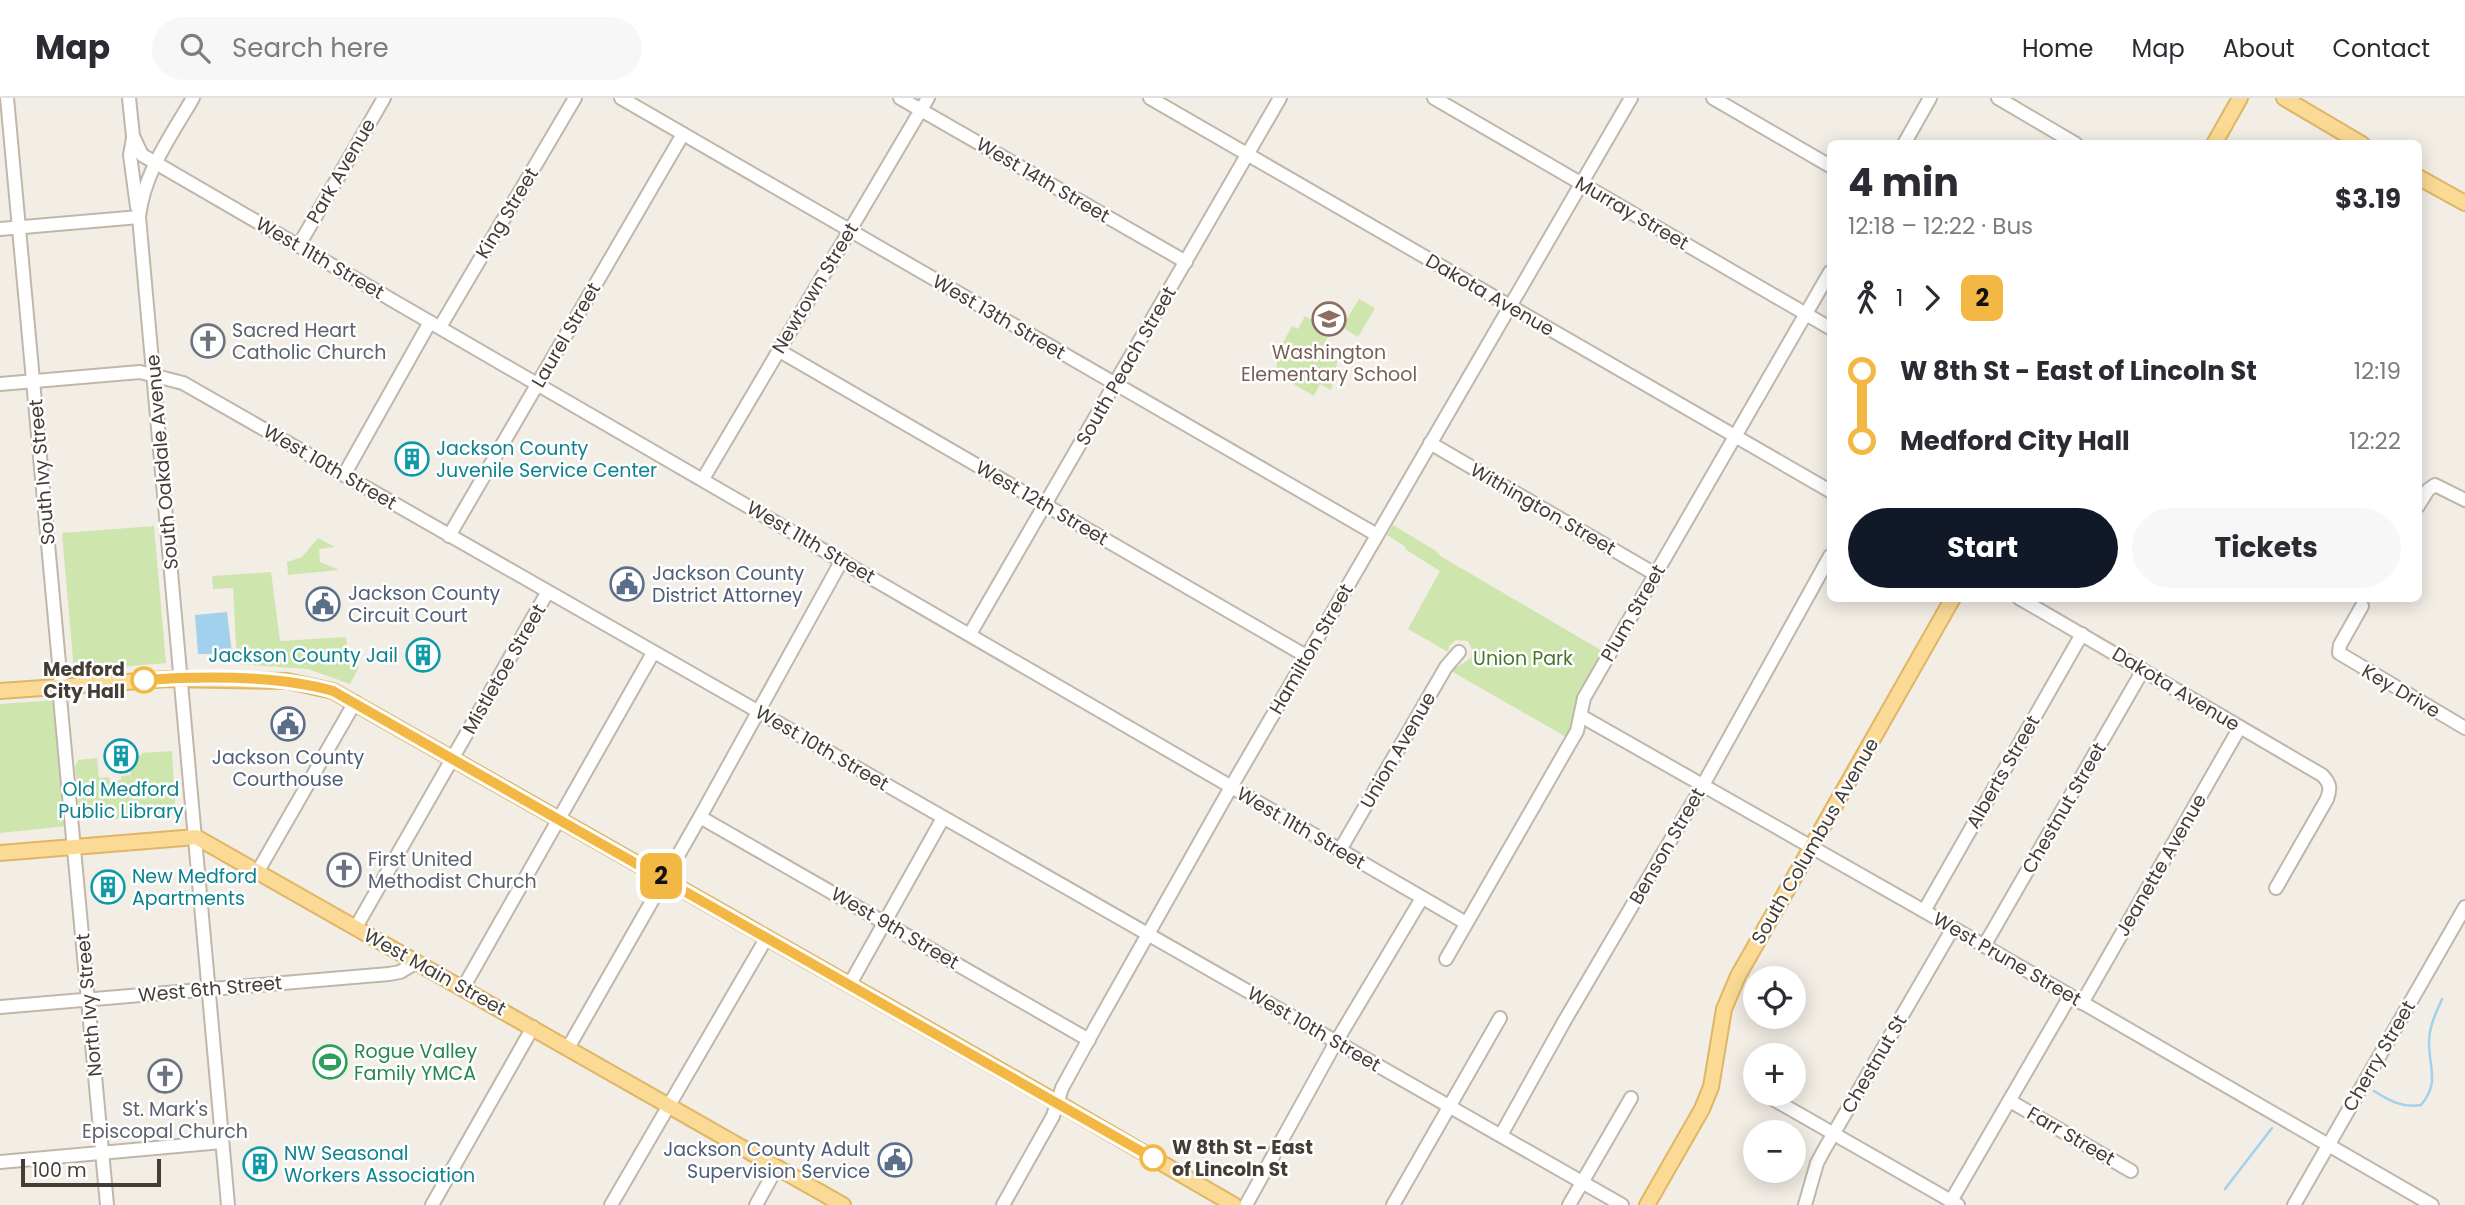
<!DOCTYPE html>
<meta charset="utf-8">
<style>
body{margin:0;font-family:Poppins,sans-serif;background:#f7f7f7;color:#2b2b33;height:100vh;display:flex;flex-direction:column;font-size:26px;white-space:nowrap}
*{box-sizing:border-box;margin:0}
p{font-size:23px;color:#7c7c81}
.icon{flex:none;width:38px;height:38px;fill:none;stroke:currentColor;stroke-width:2;stroke-linecap:round;stroke-linejoin:round}
.map{position:relative;flex:1;overflow:hidden}
.side{position:absolute;left:1827px;top:42px;width:595px;height:462px;display:flex;flex-direction:column;background:#fff;border-radius:10px;box-shadow:0 4px 18px #0003}
.side>*{flex:none}
.badge{padding:0 14px;border-radius:10px;font-size:24px;line-height:46px}
.fabs{position:absolute;left:1743px;top:868px;display:grid;gap:14px}
.fabs a{display:grid;place-items:center;width:63px;height:63px;border-radius:50%;background:#fff;box-shadow:0 4px 18px #0003;font-size:35px}
.scale{position:absolute;left:21px;bottom:18px;width:140px;box-sizing:border-box;padding-left:7px;border:4px solid #443d35;border-top:0;font-size:19px;line-height:24px;white-space:nowrap;color:#443d35;-webkit-text-stroke:5px #fff;paint-order:stroke}
.map>.badge{position:absolute;translate:-50% -50%;box-shadow:0 0 0 4px #fff}
.legs{display:flex;align-items:center;gap:10px;height:77px;padding:0 21px;font-size:23px}
.legs p{margin-inline-start:auto}
.overview{display:flex;align-items:center;justify-content:space-between;height:119px;padding:0 21px}
h1{font-size:38px;font-weight:700;line-height:52px}
.cta{display:flex;gap:14px;margin-top:auto;padding:14px 21px}
.cta a{flex:1;height:80px;border-radius:42px;background:#111827;color:#fff;font-size:28px;font-weight:700;line-height:80px;text-align:center}
.cta a+a{background:#f7f7f7;color:#2b2b33}
ul{padding:0 21px;list-style:none}
li{display:flex;align-items:center;gap:24px;height:70px;font-size:26px}
li i{display:grid;place-items:center;width:10px;height:100%;margin:0 9px;background:currentColor}
li i::after{content:'';width:18px;height:18px;margin:-9px;border:5px solid;border-radius:50%;background:#fff}
li p{margin-inline-start:auto}
li:first-child i{background:linear-gradient(#0000 50%,currentColor 0)}
li:last-child i{background:linear-gradient(currentColor 50%,#0000 0)}
header{display:flex;align-items:center;gap:42px;box-sizing:border-box;height:98px;padding:0 35px;background:#fff;border-bottom:2px solid #e1e1e2}
header strong{font-size:33px}
nav{display:flex;gap:38px;margin-inline-start:auto;font-size:24px}
.search{width:490px;height:63px;background:#f7f7f7;display:flex;align-items:center;gap:18px;box-sizing:border-box;padding:0 24px;border-radius:38px;color:#7c7c81;font-size:26px}
.map>svg:first-child{display:block}
.green{fill:#cee5ae}
.water{fill:#a2d1ed}
.lines{fill:none;stroke-linecap:round;stroke-linejoin:round}
.stream{stroke:#a2d1ed;stroke-width:2.5}
.minor-casing{stroke:#c0b7ab;stroke-width:16}
.major-casing{stroke:#dfb665;stroke-width:18}
.minor{stroke:#fff;stroke-width:12}
.major{stroke:#fbda95;stroke-width:14}
.line-1-casing{stroke:#fff;stroke-width:16}
.line-1{stroke:#f2b843;stroke-width:10}
.stop-1-dot{fill:#fff;stroke:#f2b843;stroke-width:3.5}
.labels{text-anchor:middle;dominant-baseline:central;stroke-width:5;stroke-linejoin:round;paint-order:stroke}
.street-label{font-size:19px;fill:#443d35;stroke:#fff}
.worship-label{font-size:19px;fill:#5b616d;stroke:#fff;text-anchor:start}
.education-label{font-size:19px;fill:#785e54;stroke:#fff}
.culture-label{font-size:19px;fill:#0d838f;stroke:#fff;text-anchor:start}
.service-label{font-size:19px;fill:#4e5e75;stroke:#fff;text-anchor:start}
.park-label{font-size:19px;fill:#49732a;stroke:#fff}
.stop-label{font-size:19px;font-weight:bold;fill:#443d35;stroke:#fff;text-anchor:end}
.leisure-label{font-size:19px;fill:#27864d;stroke:#fff;text-anchor:start}
</style>
<header>
<strong>Map</strong>
<div class="search"><svg class="icon" aria-label="search" viewBox="0 0 24 24"><circle cx="10" cy="10" r="6"/><path d="M15 15l6 6"/></svg>Search here</div>
<nav><a>Home</a><a>Map</a><a>About</a><a>Contact</a></nav>
</header>
<div class="map">
<svg width="2465" height="1107" viewBox="0 0 2465 1107">
<rect width="100%" height="100%" fill="#f2ede5"/>
<!-- green -->
<g class="green">
<path d="M1359,201L1375,210L1358,239L1342,229Z"/>
<path d="M1305,218L1331,233L1321,251L1338,260L1331,292L1320,286L1314,298C1270,273 1268,272 1292,228L1298,231Z"/>
<path d="M1393,427L1436,453L1442,459L1604,554L1576,604L1568,640L1451,573L1471,560L1472,551L1468,543L1456,542L1449,548L1448,554L1408,531L1440,473L1405,451L1406,449L1387,437Z"/>
<path d="M154,428L166,565L74,573L62,435Z"/>
<path d="M318,440L335,449L319,451L320,464L339,472L288,477L287,464L302,459Z"/>
<path d="M271,474L280,543L346,539L348,559L359,569L350,586L308,571L237,566L233,490L213,491L212,478Z"/>
<path d="M57,602L68,728L0,735V606Z"/>
<path d="M172,653L175,705L173,710L163,717L94,723L79,712L75,669L78,662L97,660L99,680L109,679L110,683L121,682V678L131,677L129,659L142,657V655Z"/>
</g>
<!-- water -->
<path class="water" d="M227,514L232,556H198L195,517Z"/>
<g class="lines">
<!-- stream -->
<g class="stream">
<path d="M2374,993C2390,1003 2402,1010 2421,1007C2440,984 2429,971 2429,944C2429,928 2436,915 2442,901"/>
<path d="M2225,1091L2272,1030"/>
</g>
<defs>
<g id="minor">
<path d="M7,0L61,587L60,600L107,1107"/>
<path d="M129,0L133,38L142,57L1466,825"/>
<path d="M193,0C171,38 144,74 139,119L228,1107"/>
<path d="M621,0L1377,437"/>
<path d="M900,0L1186,164"/>
<path d="M1150,0L1830,393"/>
<path d="M1434,0L1830,230"/>
<path d="M1713,0L1830,68"/>
<path d="M1998,0L2076,46"/>
<path d="M133,40L130,57L137,109"/>
<path d="M1904,46L1930,0"/>
<path d="M0,131L139,119"/>
<path d="M299,147L384,0"/>
<path d="M440,229L575,0"/>
<path d="M778,252L1306,558"/>
<path d="M0,286L140,274L183,285L1622,1107"/>
<path d="M1430,345L1655,476"/>
<path d="M344,377L430,224"/>
<path d="M703,381L928,0"/>
<path d="M2418,408L2428,392L2435,387L2465,402"/>
<path d="M449,438L683,36"/>
<path d="M2019,500L2322,677C2330,685 2331,690 2327,701L2276,790"/>
<path d="M2362,508L2340,547L2339,555L2465,630"/>
<path d="M970,536L1280,0"/>
<path d="M1581,618L1924,813L2432,1107"/>
<path d="M700,719L1089,942"/>
<path d="M1340,752L1446,569L1459,554"/>
<path d="M258,773L355,604"/>
<path d="M1924,813L2082,536"/>
<path d="M356,829L547,495"/>
<path d="M1984,848L2143,572"/>
<path d="M1446,861L1577,633L1584,600L1830,174"/>
<path d="M850,886L943,720"/>
<path d="M463,890L653,555"/>
<path d="M2082,905L2240,629"/>
<path d="M0,909L389,876L400,874L417,864"/>
<path d="M568,950L700,719L842,462"/>
<path d="M1773,1001L1958,1107"/>
<path d="M2010,1003L2131,1073"/>
<path d="M1501,1037L1565,922L1703,687L1830,458"/>
<path d="M0,1064L222,1044"/>
<path d="M432,1107L533,929"/>
<path d="M611,1107L767,839"/>
<path d="M756,1107L777,1069"/>
<path d="M1003,1107L1053,1018L1062,990L1095,930L1231,689L1631,0"/>
<path d="M1246,1107L1336,944L1422,800"/>
<path d="M1393,1107L1500,920"/>
<path d="M1569,1107L1631,1000"/>
<path d="M1805,1107L1817,1065L1824,1052L1953,830"/>
<path d="M1952,1107L1951,1103L2070,898"/>
<path d="M2294,1107L2465,809"/>
</g>
<g id="major">
<path d="M2284,0L2362,46"/>
<path d="M2214,46L2240,0"/>
<path d="M2418,79L2465,105"/>
<path d="M0,593L168,581L287,583L333,593L1058,1005L1234,1107"/>
<path d="M0,755L196,739L843,1107"/>
<path d="M1647,1107L1702,1011L1711,989L1724,911L1738,878L1953,500"/>
</g>
</defs>
<!-- minor casing -->
<use href="#minor" class="minor-casing"/>
<!-- major casing -->
<use href="#major" class="major-casing"/>
<!-- minor -->
<use href="#minor" class="minor"/>
<!-- major -->
<use href="#major" class="major"/>
</g>
<g class="lines">
<defs>
<path id="line-1" d="M144,582C203,578 277,577 333,593L1153,1060"/>
</defs>
<!-- line-1 casing -->
<use href="#line-1" class="line-1-casing"/>
<!-- line-1 -->
<use href="#line-1" class="line-1"/>
</g>
<!-- icons -->
<defs>
<symbol id="school-ring" viewBox="-11 -11 22 22"><circle r="9.5" fill="#fff" stroke="#8d6e63" stroke-width="1.5"/><path d="M0-5L7-2L0 1L-7-2ZM-4 1L0 2.5L4 1V4Q0 6-4 4Z" fill="#8d6e63"/></symbol>
<symbol id="church-ring" viewBox="-11 -11 22 22"><circle r="9.5" fill="#fff" stroke="#6b7280" stroke-width="1.5"/><path d="M-1.2-6h2.4v3.5h3.3v2.4h-3.3V6h-2.4V-.1h-3.3v-2.4h3.3Z" fill="#6b7280"/></symbol>
<symbol id="building-ring" viewBox="-11 -11 22 22"><circle r="9.5" fill="#fff" stroke="#0f9aa8" stroke-width="1.5"/><path d="M-4-6H4V6H1V3H-1V6H-4ZM-2.5-4.3h1.7v1.8h-1.7ZM.8-4.3h1.7v1.8H.8ZM-2.5-1h1.7V.8h-1.7ZM.8-1h1.7V.8H.8Z" fill="#0f9aa8"/></symbol>
<symbol id="civic-ring" viewBox="-11 -11 22 22"><circle r="9.5" fill="#fff" stroke="#5c6f8a" stroke-width="1.5"/><path d="M-.6-6.5H3V-4.5H.6V-3L4-1V1h2V6H-6V1h2V-1L-.6-3ZM-1.2 2.5V6h2.4V2.5Z" fill="#5c6f8a"/></symbol>
<symbol id="stadium-ring" viewBox="-11 -11 22 22"><circle r="9.5" fill="#fff" stroke="#2e9e5b" stroke-width="1.5"/><path d="M0-5a6.5 5 0 1 0 0 10a6.5 5 0 1 0 0-10ZM-3.5-1.8h7v3.6h-7Z" fill="#2e9e5b"/></symbol>
</defs>
<g fill-rule="evenodd">
<use href="#school-ring" x="1310" y="202" width="38" height="38"/>
<use href="#church-ring" x="189" y="224" width="38" height="38"/>
<use href="#building-ring" x="393" y="342" width="38" height="38"/>
<use href="#civic-ring" x="608" y="467" width="38" height="38"/>
<use href="#civic-ring" x="304" y="487" width="38" height="38"/>
<use href="#building-ring" x="404" y="538" width="38" height="38"/>
<use href="#civic-ring" x="269" y="607" width="38" height="38"/>
<use href="#building-ring" x="102" y="639" width="38" height="38"/>
<use href="#church-ring" x="325" y="753" width="38" height="38"/>
<use href="#building-ring" x="89" y="770" width="38" height="38"/>
<use href="#stadium-ring" x="311" y="945" width="38" height="38"/>
<use href="#church-ring" x="146" y="959" width="38" height="38"/>
<use href="#civic-ring" x="876" y="1043" width="38" height="38"/>
<use href="#building-ring" x="241" y="1047" width="38" height="38"/>
</g>
<!-- markers -->
<g class="stop-1-dot">
<circle cx="144" cy="582" r="12"/>
<circle cx="1153" cy="1060" r="12"/>
</g>
<g class="labels">
<!-- street labels -->
<g class="street-label">
<text transform="translate(341 73) rotate(-60)">Park Avenue</text>
<text transform="translate(1043 82) rotate(30)">West 14th Street</text>
<text transform="translate(507 115) rotate(-59)">King Street</text>
<text transform="translate(1632 115) rotate(30)">Murray Street</text>
<text transform="translate(320 160) rotate(30)">West 11th Street</text>
<text transform="translate(815 190) rotate(-59)">Newtown Street</text>
<text transform="translate(1490 197) rotate(30)">Dakota Avenue</text>
<text transform="translate(999 219) rotate(30)">West 13th Street</text>
<text transform="translate(566 237) rotate(-60)">Laurel Street</text>
<text transform="translate(1126 268) rotate(-60)">South Peach Street</text>
<text transform="translate(162 364) rotate(-95)">South Oakdale Avenue</text>
<text transform="translate(330 369) rotate(30)">West 10th Street</text>
<text transform="translate(42 374) rotate(-95)">South Ivy Street</text>
<text transform="translate(1042 405) rotate(30)">West 12th Street</text>
<text transform="translate(1543 411) rotate(30)">Withington Street</text>
<text transform="translate(811 444) rotate(30)">West 11th Street</text>
<text transform="translate(1633 515) rotate(-60)">Plum Street</text>
<text transform="translate(1311 551) rotate(-60)">Hamilton Street</text>
<text transform="translate(504 571) rotate(-60)">Mistletoe Street</text>
<text transform="translate(2176 591) rotate(31)">Dakota Avenue</text>
<text transform="translate(2401 593) rotate(30)">Key Drive</text>
<text transform="translate(822 650) rotate(30)">West 10th Street</text>
<text transform="translate(1398 652) rotate(-60)">Union Avenue</text>
<text transform="translate(2003 674) rotate(-60)">Alberts Street</text>
<text transform="translate(2064 710) rotate(-60)">Chestnut Street</text>
<text transform="translate(1301 730) rotate(30)">West 11th Street</text>
<text transform="translate(1815 743) rotate(-60)">South Columbus Avenue</text>
<text transform="translate(1667 748) rotate(-60)">Benson Street</text>
<text transform="translate(2161 767) rotate(-60)">Jeanette Avenue</text>
<text transform="translate(895 830) rotate(30)">West 9th Street</text>
<text transform="translate(2007 861) rotate(30)">West Prune Street</text>
<text transform="translate(435 874) rotate(29)">West Main Street</text>
<text transform="translate(210 891) rotate(-5)">West 6th Street</text>
<text transform="translate(89 907) rotate(-95)">North Ivy Street</text>
<text transform="translate(1314 931) rotate(30)">West 10th Street</text>
<text transform="translate(2379 958) rotate(-60)">Cherry Street</text>
<text transform="translate(1874 966) rotate(-60)">Chestnut St</text>
<text transform="translate(2071 1038) rotate(30)">Farr Street</text>
</g>
<!-- worship labels -->
<g class="worship-label">
<text x="232" y="232">Sacred Heart<tspan x="232" dy="22">Catholic Church</tspan></text>
<text x="368" y="761">First United<tspan x="368" dy="22">Methodist Church</tspan></text>
<text x="165" y="1011" text-anchor="middle">St. Mark's<tspan x="165" dy="22">Episcopal Church</tspan></text>
</g>
<!-- education labels -->
<g class="education-label">
<text x="1329" y="254">Washington<tspan x="1329" dy="22">Elementary School</tspan></text>
</g>
<!-- culture labels -->
<g class="culture-label">
<text x="436" y="350">Jackson County<tspan x="436" dy="22">Juvenile Service Center</tspan></text>
<text x="398" y="557" text-anchor="end">Jackson County Jail</text>
<text x="121" y="691" text-anchor="middle">Old Medford<tspan x="121" dy="22">Public Library</tspan></text>
<text x="132" y="778">New Medford<tspan x="132" dy="22">Apartments</tspan></text>
<text x="284" y="1055">NW Seasonal<tspan x="284" dy="22">Workers Association</tspan></text>
</g>
<!-- service labels -->
<g class="service-label">
<text x="652" y="475">Jackson County<tspan x="652" dy="22">District Attorney</tspan></text>
<text x="348" y="495">Jackson County<tspan x="348" dy="22">Circuit Court</tspan></text>
<text x="288" y="659" text-anchor="middle">Jackson County<tspan x="288" dy="22">Courthouse</tspan></text>
<text x="870" y="1051" text-anchor="end">Jackson County Adult<tspan x="870" dy="22">Supervision Service</tspan></text>
</g>
<!-- park labels -->
<g class="park-label">
<text x="1523" y="560">Union Park</text>
</g>
<!-- stop labels -->
<g class="stop-label">
<text x="125" y="571">Medford<tspan x="125" dy="22">City Hall</tspan></text>
<text x="1172" y="1049" text-anchor="start">W 8th St - East<tspan x="1172" dy="22">of Lincoln St</tspan></text>
</g>
<!-- leisure labels -->
<g class="leisure-label">
<text x="354" y="953">Rogue Valley<tspan x="354" dy="22">Family YMCA</tspan></text>
</g>
</g>
</svg>
<div class="fabs">
<a><svg class="icon" aria-label="locate" viewBox="0 0 24 24"><circle cx="12" cy="12" r="6"/><path d="M12 2v4M12 18v4M2 12h4M18 12h4"/></svg></a>
<a>+</a>
<a>−</a>
</div>
<div class="scale">100 m</div>
<b class="badge" style="left:661px;top:778px;background:#f2b843;color:#111">2</b>
<section class="side">
<div class="overview"><div><h1>4 min</h1><p>12:18 – 12:22 · Bus</p></div><b>$3.19</b></div>
<div class="legs"><svg class="icon" aria-label="walk" viewBox="0 0 24 24"><circle cx="13" cy="4" r="2"/><path d="M13 8l-2 6 4 7M11 14l-3 7M7 12l3-4h3l4 4"/></svg>1<svg class="icon" aria-label="forward" viewBox="0 0 24 24"><path d="M9 5l7 7-7 7"/></svg><b class="badge" style="background:#f2b843;color:#111">2</b></div>
<ul>
<li><i style="color:#f2b843"></i><b>W 8th St - East of Lincoln St</b><p>12:19</p></li>
<li><i style="color:#f2b843"></i><b>Medford City Hall</b><p>12:22</p></li>
</ul>
<div class="cta"><a>Start</a><a>Tickets</a></div>
</section>
</div>
